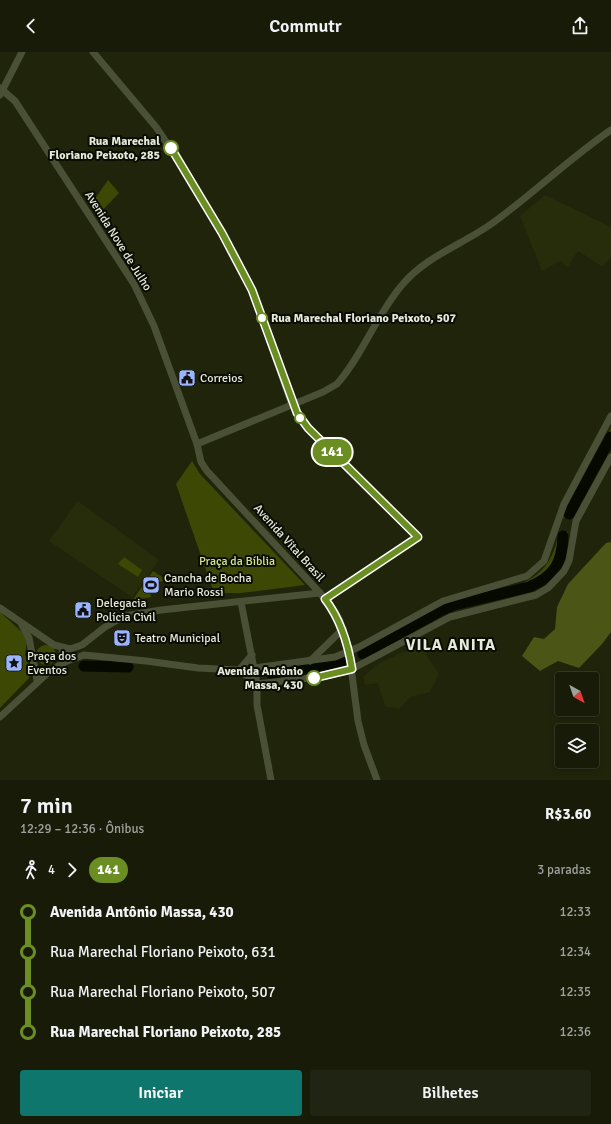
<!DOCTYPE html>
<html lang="pt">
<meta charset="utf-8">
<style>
body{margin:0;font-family:Signika,sans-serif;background:#202412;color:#f1f3f6;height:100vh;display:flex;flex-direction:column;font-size:15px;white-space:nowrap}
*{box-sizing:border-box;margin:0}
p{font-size:13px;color:#9ea19c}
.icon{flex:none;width:22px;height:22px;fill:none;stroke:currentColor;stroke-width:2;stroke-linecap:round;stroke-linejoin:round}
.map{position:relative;height:728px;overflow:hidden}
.sheet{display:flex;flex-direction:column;background:#171b08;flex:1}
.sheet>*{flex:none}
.badge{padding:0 8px;border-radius:13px;font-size:14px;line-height:26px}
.needle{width:26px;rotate:140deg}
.tools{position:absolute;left:555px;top:620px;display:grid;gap:8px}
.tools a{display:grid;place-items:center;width:44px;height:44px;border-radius:4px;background:#171b08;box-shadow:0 2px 6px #0003,0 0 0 1px #363929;font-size:20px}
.map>.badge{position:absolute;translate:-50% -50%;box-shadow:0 0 0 2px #fff}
.legs{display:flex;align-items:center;gap:6px;height:44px;padding:0 20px;font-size:13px}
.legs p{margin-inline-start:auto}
.summary{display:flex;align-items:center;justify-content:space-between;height:68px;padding:0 20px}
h1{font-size:22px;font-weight:600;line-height:30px}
.primary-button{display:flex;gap:8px;margin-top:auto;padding:8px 20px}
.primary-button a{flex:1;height:46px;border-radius:4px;background:#0f766e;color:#fff;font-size:16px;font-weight:600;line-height:46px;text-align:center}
.primary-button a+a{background:#202412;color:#f1f3f6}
ul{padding:0 20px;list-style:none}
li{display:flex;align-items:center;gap:14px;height:40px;font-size:15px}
li i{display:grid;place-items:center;width:6px;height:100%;margin:0 5px;background:currentColor}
li i::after{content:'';width:10px;height:10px;margin:-5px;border:3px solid;border-radius:50%;background:#171b08}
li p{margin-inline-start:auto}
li:first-child i{background:linear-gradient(#0000 50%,currentColor 0)}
li:last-child i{background:linear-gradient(currentColor 50%,#0000 0)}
header{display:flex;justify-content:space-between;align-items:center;height:52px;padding:0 20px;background:#171b08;font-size:18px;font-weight:600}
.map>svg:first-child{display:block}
.built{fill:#272d0b}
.green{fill:#3e4805}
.forest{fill:#4a5516}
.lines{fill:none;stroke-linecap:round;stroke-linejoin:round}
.river{stroke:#060900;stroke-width:11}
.secondary{stroke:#4a5035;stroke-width:7}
.line-1-casing{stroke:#fff;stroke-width:9}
.line-1{stroke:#6b8e23;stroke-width:6}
.stop-1-dot{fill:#fff;stroke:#6b8e23;stroke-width:2}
.labels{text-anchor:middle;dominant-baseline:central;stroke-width:4;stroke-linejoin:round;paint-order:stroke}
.stop-label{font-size:12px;font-weight:bold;fill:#e5eada;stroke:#0a0c03;text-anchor:end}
.street-label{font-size:12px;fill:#e5eada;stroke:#0a0c03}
.poi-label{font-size:12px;fill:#e5eada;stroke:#0a0c03;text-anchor:start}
.park-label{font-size:12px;fill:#d3e68c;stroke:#0a0c03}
.district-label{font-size:16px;font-weight:bold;letter-spacing:1px;fill:#e5eada;stroke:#0a0c03}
</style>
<header><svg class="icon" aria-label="back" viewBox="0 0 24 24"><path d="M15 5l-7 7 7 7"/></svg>Commutr<svg class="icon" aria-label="share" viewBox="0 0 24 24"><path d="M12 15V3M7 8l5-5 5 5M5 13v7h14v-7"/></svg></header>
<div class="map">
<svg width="611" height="728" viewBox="0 0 611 728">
<rect width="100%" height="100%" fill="#1f240a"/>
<!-- built -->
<g class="built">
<path d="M545,143L611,175V205L605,212L601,214L578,199L568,215L560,209L542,219L520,164Z"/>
<path d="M78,449L159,508L132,545L49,489Z"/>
<path d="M422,596L439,622L430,640L410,645L399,657L385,654L378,631L365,633L363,625L378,612L401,601Z"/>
</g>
<!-- green -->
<g class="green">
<path d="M108,128L119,141L97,164L90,154Z"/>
<path d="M611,376V396L574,463L563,466Z"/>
<path d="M192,409L200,422L305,533L241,541H214L176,432Z"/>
<path d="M568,480C566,511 558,527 528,539L456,556L444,561L361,608L360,599L440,555C488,536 549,545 558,482Z"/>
<path d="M124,505L142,518L138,525L118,512Z"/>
<path d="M153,519L165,527L164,529L159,530L160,537L150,538L151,545L132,549Z"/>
<path d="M0,560L25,583L27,588L25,603L30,619L29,626L0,656Z"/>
<circle cx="46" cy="603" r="10"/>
<path d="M345,606L346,611L310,619L269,623L270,618L309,615Z"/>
</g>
<!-- forest -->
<path class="forest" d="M611,490V580L602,592L579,616L558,609L540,619L522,604L534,585L544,587L555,577L557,555L568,532L606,491Z"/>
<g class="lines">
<!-- river -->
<g class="river">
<path d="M569,462L611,385"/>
<path d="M363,602L440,559L454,553L529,535C555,524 562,511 563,484"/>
<path d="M84,614L128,615"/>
<path d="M270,621L321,615L344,609"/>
</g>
<!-- secondary -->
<g class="secondary">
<path d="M93,0L156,75L185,118L222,181L252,238L292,353"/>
<path d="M0,36L15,49L134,232L154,274L197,392L201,410L207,419L320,541L335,560L340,569L349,600L358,669L364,693L377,728"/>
<path d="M0,43L22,0"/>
<path d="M197,392L323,340L337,332C362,304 377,262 402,233C426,204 464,192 494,170C534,141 570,106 611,78"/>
<path d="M241,550L257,632V653L271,728"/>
<path d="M0,556L54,593L70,597L82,593L105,575L125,564L161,558L320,541"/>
<path d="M22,573L29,586L37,628"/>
<path d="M64,596L61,604L67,609"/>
<path d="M310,609L343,577"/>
<path d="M254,616L335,605L359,595L443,549L527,524L544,509L564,452L611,364"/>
<path d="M239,618L252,603"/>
<path d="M0,665L51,618L67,609L84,603L146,609L198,616L239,618L257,632L327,624L352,617L450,565L536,543L548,536L564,519L569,509L576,469L611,405"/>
</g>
</g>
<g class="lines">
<defs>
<path id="line-1" d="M171,96L222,181L252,238L297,361L308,376L418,485L325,547C341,568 348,591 352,617L314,626"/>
</defs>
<!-- line-1 casing -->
<use href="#line-1" class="line-1-casing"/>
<!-- line-1 -->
<use href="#line-1" class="line-1"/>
</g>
<!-- icons -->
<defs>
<symbol id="civic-square" viewBox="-11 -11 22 22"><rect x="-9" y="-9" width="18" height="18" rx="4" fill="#9ab5fd" stroke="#0a0c03"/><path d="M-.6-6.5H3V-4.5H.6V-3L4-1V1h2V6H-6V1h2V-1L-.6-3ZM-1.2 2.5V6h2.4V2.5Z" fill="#111"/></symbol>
<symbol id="stadium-square" viewBox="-11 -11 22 22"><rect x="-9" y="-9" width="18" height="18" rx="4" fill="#9ab5fd" stroke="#0a0c03"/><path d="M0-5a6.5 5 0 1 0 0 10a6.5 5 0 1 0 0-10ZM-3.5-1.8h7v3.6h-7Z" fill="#111"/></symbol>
<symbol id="theatre-square" viewBox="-11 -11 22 22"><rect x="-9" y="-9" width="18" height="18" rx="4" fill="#9ab5fd" stroke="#0a0c03"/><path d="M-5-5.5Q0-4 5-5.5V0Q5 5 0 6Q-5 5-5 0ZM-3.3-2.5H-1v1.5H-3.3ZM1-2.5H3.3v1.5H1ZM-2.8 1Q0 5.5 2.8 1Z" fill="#111"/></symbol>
<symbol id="sight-square" viewBox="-11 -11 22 22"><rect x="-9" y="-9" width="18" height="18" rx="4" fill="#9ab5fd" stroke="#0a0c03"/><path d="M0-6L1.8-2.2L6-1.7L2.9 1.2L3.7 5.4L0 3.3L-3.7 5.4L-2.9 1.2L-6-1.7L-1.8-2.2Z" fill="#111"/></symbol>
</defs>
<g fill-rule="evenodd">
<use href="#civic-square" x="177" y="316" width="20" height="20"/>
<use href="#stadium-square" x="141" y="523" width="20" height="20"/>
<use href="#civic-square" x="73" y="548" width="20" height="20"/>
<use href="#theatre-square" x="112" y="576" width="20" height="20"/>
<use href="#sight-square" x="4" y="601" width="20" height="20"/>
</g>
<!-- markers -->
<g class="stop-1-dot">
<circle cx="171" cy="96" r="7"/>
<circle cx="262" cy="266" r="5"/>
<circle cx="300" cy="366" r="5"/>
<circle cx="314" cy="626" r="7"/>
</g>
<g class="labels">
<!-- stop labels -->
<g class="stop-label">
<text x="160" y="89">Rua Marechal<tspan x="160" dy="14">Floriano Peixoto, 285</tspan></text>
<text x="271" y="266" text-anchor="start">Rua Marechal Floriano Peixoto, 507</text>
<text x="303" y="619">Avenida Antônio<tspan x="303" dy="14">Massa, 430</tspan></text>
</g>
<!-- street labels -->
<g class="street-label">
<text transform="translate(118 189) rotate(58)">Avenida Nove de Julho</text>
<text transform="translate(289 491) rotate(48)">Avenida Vital Brasil</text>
</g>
<!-- poi labels -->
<g class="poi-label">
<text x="200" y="326">Correios</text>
<text x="164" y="526">Cancha de Bocha<tspan x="164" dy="14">Mario Rossi</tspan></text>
<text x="96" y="551">Delegacia<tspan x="96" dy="14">Polícia Civil</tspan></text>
<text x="135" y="586">Teatro Municipal</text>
<text x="27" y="604">Praça dos<tspan x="27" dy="14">Eventos</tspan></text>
</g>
<!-- park labels -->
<g class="park-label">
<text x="237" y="509">Praça da Bíblia</text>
</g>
<!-- district labels -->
<g class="district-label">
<text x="451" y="593">VILA ANITA</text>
</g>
</g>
</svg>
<div class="tools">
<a><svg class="needle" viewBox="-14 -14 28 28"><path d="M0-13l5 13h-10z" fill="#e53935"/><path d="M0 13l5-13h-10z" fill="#9ea19c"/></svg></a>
<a><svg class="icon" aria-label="layers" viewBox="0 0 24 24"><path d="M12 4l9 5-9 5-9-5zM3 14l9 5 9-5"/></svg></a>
</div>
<b class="badge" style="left:332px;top:400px;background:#6b8e23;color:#fff">141</b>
</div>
<section class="sheet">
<div class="summary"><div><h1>7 min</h1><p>12:29 – 12:36 · Ônibus</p></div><b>R$3.60</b></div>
<div class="legs"><svg class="icon" aria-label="walk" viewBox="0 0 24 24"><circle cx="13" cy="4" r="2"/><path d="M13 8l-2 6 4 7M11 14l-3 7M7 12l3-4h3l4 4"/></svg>4<svg class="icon" aria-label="forward" viewBox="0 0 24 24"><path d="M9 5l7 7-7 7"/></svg><b class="badge" style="background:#6b8e23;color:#fff">141</b><p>3 paradas</p></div>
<ul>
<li><i style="color:#6b8e23"></i><b>Avenida Antônio Massa, 430</b><p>12:33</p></li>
<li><i style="color:#6b8e23"></i><span>Rua Marechal Floriano Peixoto, 631</span><p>12:34</p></li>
<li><i style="color:#6b8e23"></i><span>Rua Marechal Floriano Peixoto, 507</span><p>12:35</p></li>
<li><i style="color:#6b8e23"></i><b>Rua Marechal Floriano Peixoto, 285</b><p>12:36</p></li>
</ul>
<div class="primary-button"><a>Iniciar</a><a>Bilhetes</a></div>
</section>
